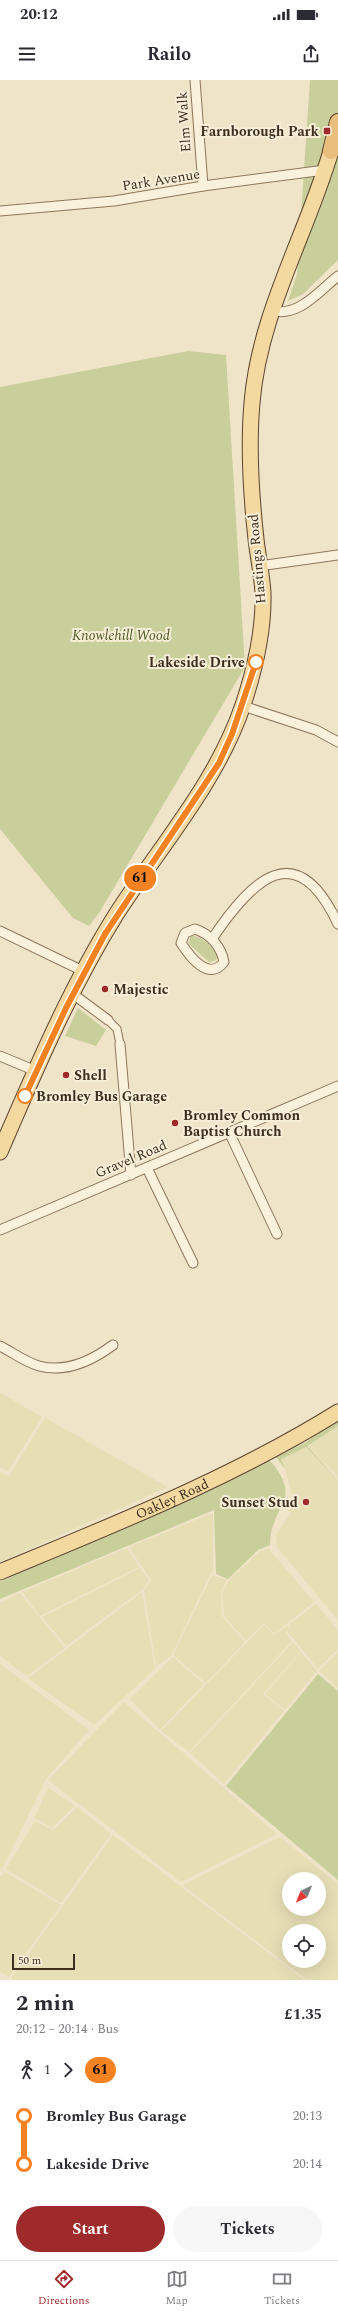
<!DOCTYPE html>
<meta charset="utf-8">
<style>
body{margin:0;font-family:Spectral,serif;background:#f7f7f7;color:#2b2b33;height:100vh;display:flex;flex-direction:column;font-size:15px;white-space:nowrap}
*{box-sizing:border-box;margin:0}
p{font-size:13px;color:#7c7c81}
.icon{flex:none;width:22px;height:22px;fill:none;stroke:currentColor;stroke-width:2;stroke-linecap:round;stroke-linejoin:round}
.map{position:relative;height:1900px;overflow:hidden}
.side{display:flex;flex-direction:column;background:#fff;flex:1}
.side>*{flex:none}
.badge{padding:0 8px;border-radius:13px;font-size:14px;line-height:26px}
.needle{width:26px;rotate:223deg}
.tools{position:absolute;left:282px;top:1792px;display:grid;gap:8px}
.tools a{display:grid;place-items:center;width:44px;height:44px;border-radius:50%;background:#fff;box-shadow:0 4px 16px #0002;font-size:20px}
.scale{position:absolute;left:12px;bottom:10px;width:63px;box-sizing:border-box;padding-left:4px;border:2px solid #3d2e20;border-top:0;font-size:11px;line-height:14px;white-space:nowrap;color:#3d2e20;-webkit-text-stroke:3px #f7eed8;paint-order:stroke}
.map>.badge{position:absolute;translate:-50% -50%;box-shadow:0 0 0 2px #fff}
.legs{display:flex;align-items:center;gap:6px;height:44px;padding:0 16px;font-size:13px}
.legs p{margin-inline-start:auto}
.overview{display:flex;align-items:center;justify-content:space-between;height:68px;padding:0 16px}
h1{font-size:22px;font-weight:700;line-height:30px}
.action{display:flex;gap:8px;margin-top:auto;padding:8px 16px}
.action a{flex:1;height:46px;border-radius:24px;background:#9e2a2b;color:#fff;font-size:16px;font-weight:700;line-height:46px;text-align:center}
.action a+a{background:#f7f7f7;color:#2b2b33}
ul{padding:0 16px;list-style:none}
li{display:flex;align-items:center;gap:14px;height:48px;font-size:15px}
li i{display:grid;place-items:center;width:6px;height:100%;margin:0 5px;background:currentColor}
li i::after{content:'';width:10px;height:10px;margin:-5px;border:3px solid;border-radius:50%;background:#fff}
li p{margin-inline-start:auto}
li:first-child i{background:linear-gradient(#0000 50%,currentColor 0)}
li:last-child i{background:linear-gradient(currentColor 50%,#0000 0)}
.status{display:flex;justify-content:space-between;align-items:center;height:28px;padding:0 20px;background:#fff;direction:ltr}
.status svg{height:11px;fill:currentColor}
header{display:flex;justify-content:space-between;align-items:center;height:52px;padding:0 16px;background:#fff;font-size:18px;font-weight:700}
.tabs{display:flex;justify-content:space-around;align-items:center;height:56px;border-top:1px solid #e1e1e2;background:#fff;font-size:11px;color:#7c7c81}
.tabs a{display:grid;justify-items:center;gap:2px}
.tabs .active{color:#9e2a2b}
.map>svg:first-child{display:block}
.farmland{fill:#e6deb5;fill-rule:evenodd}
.green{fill:#c9cf9b}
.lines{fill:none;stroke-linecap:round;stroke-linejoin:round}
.pedestrian-casing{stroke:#8d765c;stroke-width:9}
.minor-casing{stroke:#8d765c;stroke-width:11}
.primary-casing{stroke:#5b4430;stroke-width:17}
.trunk-casing{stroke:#5b4430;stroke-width:18}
.pedestrian{stroke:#faf1dc;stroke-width:7}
.minor{stroke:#faf1dc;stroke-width:9}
.primary{stroke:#f3d9a0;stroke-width:15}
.trunk{stroke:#eabe7c;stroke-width:16}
.line-1-casing{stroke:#fff;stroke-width:9}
.line-1{stroke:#f58220;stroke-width:6}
.poi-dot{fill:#9e2a2b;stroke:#f7eed8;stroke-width:1.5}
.stop-1-dot{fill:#fff;stroke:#f58220;stroke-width:2}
.labels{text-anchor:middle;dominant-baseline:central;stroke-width:4;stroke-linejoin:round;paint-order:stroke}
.street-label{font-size:14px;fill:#3d2e20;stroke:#f7eed8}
.poi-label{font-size:14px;font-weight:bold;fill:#3d2e20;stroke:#f7eed8;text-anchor:start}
.park-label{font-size:14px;font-style:italic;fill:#4d5a26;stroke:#f7eed8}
.stop-label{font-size:14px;font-weight:bold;fill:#3d2e20;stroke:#f7eed8;text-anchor:end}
</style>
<div class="status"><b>20:12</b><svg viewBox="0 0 49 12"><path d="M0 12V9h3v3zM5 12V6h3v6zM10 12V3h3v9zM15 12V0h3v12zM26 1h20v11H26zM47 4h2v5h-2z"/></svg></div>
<header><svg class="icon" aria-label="menu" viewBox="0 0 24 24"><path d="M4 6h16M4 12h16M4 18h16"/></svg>Railo<svg class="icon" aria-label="share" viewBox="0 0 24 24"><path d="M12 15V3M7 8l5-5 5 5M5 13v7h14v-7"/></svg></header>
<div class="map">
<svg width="338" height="1900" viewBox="0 0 338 1900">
<rect width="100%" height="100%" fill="#f0e4c8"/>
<!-- farmland -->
<g class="farmland">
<path d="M0,1313L42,1337L8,1391L0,1387Z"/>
<path d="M45,1338L168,1407L0,1482V1392L9,1396Z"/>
<path d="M338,1340V1397L307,1366Z"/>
<path d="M303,1364L338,1400V1540L277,1467L276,1455L291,1433L287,1430L292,1415L285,1389L276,1377Z"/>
<path d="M213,1433V1492L211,1493L171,1576L156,1586L144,1510L151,1500L129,1467Z"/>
<path d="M127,1468L139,1487L40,1536L22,1512Z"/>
<path d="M268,1468L314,1522L274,1554L264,1543L246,1561L224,1536L222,1512L229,1500L258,1473Z"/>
<path d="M140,1488L149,1500L143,1509L66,1566L42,1537Z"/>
<path d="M212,1495L227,1500L221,1512L222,1536L245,1562L206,1603L173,1575Z"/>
<path d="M142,1512L155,1589L94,1645L28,1598Z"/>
<path d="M20,1513L65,1568L27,1596L0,1576V1523Z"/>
<path d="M316,1524L338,1550V1569L318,1589L287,1551L291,1548L289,1544Z"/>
<path d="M264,1545L274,1555L288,1545L290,1548L286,1552L292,1561L189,1672L161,1651Z"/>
<path d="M293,1562L301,1571L263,1614L284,1631L224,1704L190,1673Z"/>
<path d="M301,1572L317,1591L285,1630L265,1614Z"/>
<path d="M338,1572V1608L319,1591Z"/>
<path d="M173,1577L204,1604L160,1650L130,1619Z"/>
<path d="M0,1584L89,1650L46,1699L4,1785L0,1789Z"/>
<path d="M124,1622L277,1754L181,1802L48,1700Z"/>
<path d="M48,1708L75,1726L52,1748L34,1738Z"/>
<path d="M77,1727L111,1754L61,1823L6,1789L35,1741L53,1750Z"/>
<path d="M113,1755L304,1900H14L11,1898Z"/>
<path d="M280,1757L338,1804V1900H307L182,1805ZM289,1799H319V1829H289ZM289,1851H319V1881H289Z"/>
<path d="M5,1792L61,1825L9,1897L0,1892V1797Z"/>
</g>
<!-- green -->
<g class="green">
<path d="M310,0H338V180L303,214L288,221L297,194Z"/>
<path d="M188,271L226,275L245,587L99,833L89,846L73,838L0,749V307Z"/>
<path d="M192,856C201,855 217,870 217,878L215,881L209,882L189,864L190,857Z"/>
<path d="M78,928L106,950L96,966L65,956Z"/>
<path d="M338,1340V1346L307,1366L338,1400L306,1367L281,1379L285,1389L276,1377L304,1363Z"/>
<path d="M267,1380C272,1381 275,1387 278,1391C293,1415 282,1421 274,1443C271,1450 270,1458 270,1465L258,1470L228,1499L216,1494L214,1430L0,1519V1502Z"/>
<path d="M318,1594L338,1611V1800L226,1706Z"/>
</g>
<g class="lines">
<defs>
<path id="pedestrian" d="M108,940L117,949L120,964"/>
<g id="minor">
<path d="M195,0L203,106"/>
<path d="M0,131L114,121L203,106L325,90"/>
<path d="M271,230C297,239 319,211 338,196"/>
<path d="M259,486L338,475"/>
<path d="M243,626L316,650L338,662"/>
<path d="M195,849C210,854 221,866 224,882C209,902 190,877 181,863L185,853Z"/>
<path d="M0,851L85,892"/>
<path d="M212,859C252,800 296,754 338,844"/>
<path d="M73,914L108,940"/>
<path d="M120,964L131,1095"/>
<path d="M0,976L36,991"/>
<path d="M229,1052L277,1154"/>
<path d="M147,1088L193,1183"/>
<path d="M0,1150L338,1006"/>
<path d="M0,1266C12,1272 25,1282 39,1286C66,1293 93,1280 113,1265"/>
</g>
<g id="primary">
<path d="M0,1072C35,991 70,908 117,833C161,765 217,702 243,625C255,589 264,551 263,513C262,495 258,477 256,459C251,414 248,368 252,323C259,234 306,156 331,71"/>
<path id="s1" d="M0,1492C115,1444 232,1398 338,1332"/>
</g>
<path id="trunk" d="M331,71L338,42"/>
</defs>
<!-- pedestrian casing -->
<use href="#pedestrian" class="pedestrian-casing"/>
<!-- minor casing -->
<use href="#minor" class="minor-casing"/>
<!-- primary casing -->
<use href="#primary" class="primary-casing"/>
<!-- trunk casing -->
<use href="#trunk" class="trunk-casing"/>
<!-- pedestrian -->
<use href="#pedestrian" class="pedestrian"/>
<!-- minor -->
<use href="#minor" class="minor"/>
<!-- primary -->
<use href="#primary" class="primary"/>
<!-- trunk -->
<use href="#trunk" class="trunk"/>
</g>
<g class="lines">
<defs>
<path id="line-1" d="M25,1016L66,928L105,854L219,683L232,654L256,582"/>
</defs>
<!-- line-1 casing -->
<use href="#line-1" class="line-1-casing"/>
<!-- line-1 -->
<use href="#line-1" class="line-1"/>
</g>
<!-- markers -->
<g class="poi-dot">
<rect x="323" y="47" width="8" height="8" rx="2"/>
<circle cx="105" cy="909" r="4"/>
<circle cx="66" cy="995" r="4"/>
<circle cx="175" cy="1043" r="4"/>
<circle cx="306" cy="1422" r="4"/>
</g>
<g class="stop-1-dot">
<circle cx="256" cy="582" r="7"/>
<circle cx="25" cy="1016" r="7"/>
</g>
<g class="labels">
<!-- street labels -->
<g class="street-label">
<text transform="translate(184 42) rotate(-94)">Elm Walk</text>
<text transform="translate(161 100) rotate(-9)">Park Avenue</text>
<text transform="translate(257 479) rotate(-95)">Hastings Road</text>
<text transform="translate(131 1079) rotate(-23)">Gravel Road</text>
<text stroke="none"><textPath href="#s1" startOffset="187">Oakley Road</textPath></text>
</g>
<!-- poi labels -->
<g class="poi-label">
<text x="319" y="51" text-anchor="end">Farnborough Park</text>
<text x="113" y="909">Majestic</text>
<text x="74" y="995">Shell</text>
<text x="183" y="1035">Bromley Common<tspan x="183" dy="16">Baptist Church</tspan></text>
<text x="298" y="1422" text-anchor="end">Sunset Stud</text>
</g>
<!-- park labels -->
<g class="park-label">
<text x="121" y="555">Knowlehill Wood</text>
</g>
<!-- stop labels -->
<g class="stop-label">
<text x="245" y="582">Lakeside Drive</text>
<text x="36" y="1016" text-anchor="start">Bromley Bus Garage</text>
</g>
</g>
</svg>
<div class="tools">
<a><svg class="needle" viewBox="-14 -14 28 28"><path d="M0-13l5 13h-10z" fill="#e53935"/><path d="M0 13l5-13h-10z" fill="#7c7c81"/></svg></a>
<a><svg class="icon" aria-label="locate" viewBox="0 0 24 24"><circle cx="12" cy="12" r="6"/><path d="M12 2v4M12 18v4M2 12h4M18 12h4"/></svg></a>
</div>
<div class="scale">50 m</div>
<b class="badge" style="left:140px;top:798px;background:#f58220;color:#111">61</b>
</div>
<section class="side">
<div class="overview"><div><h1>2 min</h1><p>20:12 – 20:14 · Bus</p></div><b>£1.35</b></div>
<div class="legs"><svg class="icon" aria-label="walk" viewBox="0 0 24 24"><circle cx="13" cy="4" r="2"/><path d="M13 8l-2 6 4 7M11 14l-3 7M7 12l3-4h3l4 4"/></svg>1<svg class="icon" aria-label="forward" viewBox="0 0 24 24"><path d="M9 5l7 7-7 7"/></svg><b class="badge" style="background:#f58220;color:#111">61</b></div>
<ul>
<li><i style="color:#f58220"></i><b>Bromley Bus Garage</b><p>20:13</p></li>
<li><i style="color:#f58220"></i><b>Lakeside Drive</b><p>20:14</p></li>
</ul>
<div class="action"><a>Start</a><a>Tickets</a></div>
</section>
<nav class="tabs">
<a class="active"><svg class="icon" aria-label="directions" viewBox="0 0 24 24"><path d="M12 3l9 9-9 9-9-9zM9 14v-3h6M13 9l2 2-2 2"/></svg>Directions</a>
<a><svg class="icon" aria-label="map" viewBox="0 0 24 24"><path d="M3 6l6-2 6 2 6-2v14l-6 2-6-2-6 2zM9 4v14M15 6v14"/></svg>Map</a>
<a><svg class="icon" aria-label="tickets" viewBox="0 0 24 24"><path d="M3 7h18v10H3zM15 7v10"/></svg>Tickets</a>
</nav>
